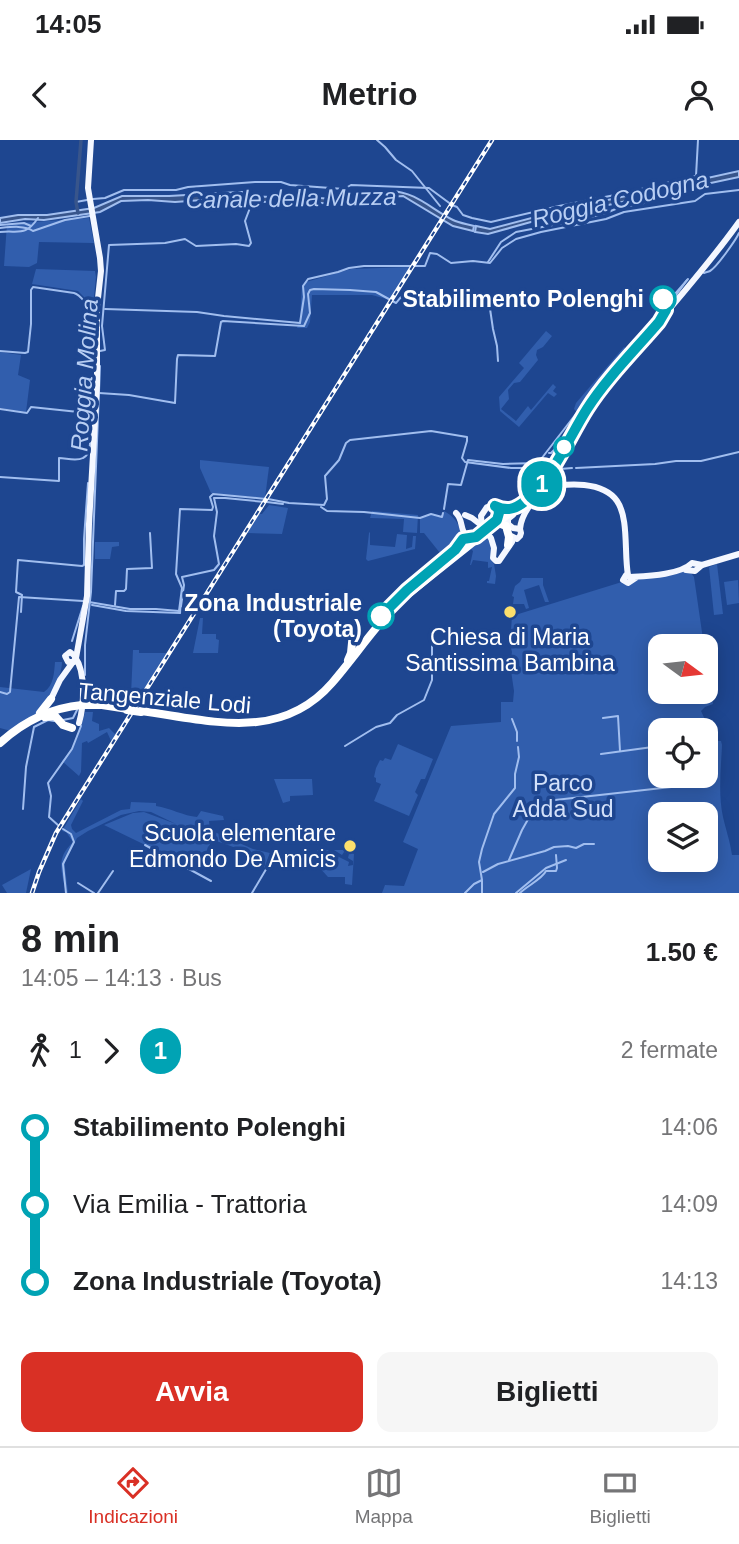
<!DOCTYPE html>
<html lang="it">
<meta charset="utf-8">
<style>
body{margin:0;font-family:Arial,sans-serif;background:#f6f6f6;color:#202124;height:100vh;display:flex;flex-direction:column;font-size:26px;white-space:nowrap}
*{box-sizing:border-box;margin:0}
p{font-size:23px;color:#757577}
.icon{flex:none;width:38px;height:38px;fill:none;stroke:currentColor;stroke-width:2;stroke-linecap:round;stroke-linejoin:round}
.map{position:relative;height:753px;overflow:hidden}
.side{display:flex;flex-direction:column;background:#fff;flex:1}
.side>*{flex:none}
.badge{padding:0 14px;border-radius:23px;font-size:24px;line-height:46px}
.needle{width:46px;rotate:105deg}
.buttons{position:absolute;left:648px;top:494px;display:grid;gap:14px}
.buttons a{display:grid;place-items:center;width:70px;height:70px;border-radius:14px;background:#fff;box-shadow:0 4px 18px #0003;font-size:35px}
.map>.badge{position:absolute;translate:-50% -50%;box-shadow:0 0 0 4px #fff}
.legs{display:flex;align-items:center;gap:10px;height:77px;padding:0 21px;font-size:23px}
.legs p{margin-inline-start:auto}
.overview{display:flex;align-items:center;justify-content:space-between;height:119px;padding:0 21px}
h1{font-size:38px;font-weight:800;line-height:52px}
.primary-button{display:flex;gap:14px;margin-top:auto;padding:14px 21px}
.primary-button a{flex:1;height:80px;border-radius:14px;background:#d93025;color:#fff;font-size:28px;font-weight:800;line-height:80px;text-align:center}
.primary-button a+a{background:#f6f6f6;color:#202124}
ul{padding:0 21px;list-style:none}
li{display:flex;align-items:center;gap:24px;height:77px;font-size:26px}
li i{display:grid;place-items:center;width:10px;height:100%;margin:0 9px;background:currentColor}
li i::after{content:'';width:18px;height:18px;margin:-9px;border:5px solid;border-radius:50%;background:#fff}
li p{margin-inline-start:auto}
li:first-child i{background:linear-gradient(#0000 50%,currentColor 0)}
li:last-child i{background:linear-gradient(currentColor 50%,#0000 0)}
.status{display:flex;justify-content:space-between;align-items:center;height:49px;padding:0 35px;background:#fff;direction:ltr}
.status svg{height:19px;fill:currentColor}
header{display:flex;justify-content:space-between;align-items:center;height:91px;padding:0 21px;background:#fff;font-size:32px;font-weight:800}
.menu{display:flex;justify-content:space-around;align-items:center;height:98px;border-top:2px solid #e0e0e0;background:#fff;font-size:19px;color:#757577}
.menu a{display:grid;justify-items:center;gap:4px}
.menu .selected{color:#d93025}
.map>svg:first-child{display:block}
.green{fill:#315ead;fill-rule:evenodd}
.water{fill:#38558b;stroke:#a1beef;stroke-width:2}
.lines{fill:none;stroke-linecap:round;stroke-linejoin:round}
.stream{stroke:#a1beef;stroke-width:2}
.canal{stroke:#38558b;stroke-width:3.5}
.major{stroke:#f4f7ff;stroke-width:6}
.highway{stroke:#fff;stroke-width:8}
.rail-casing{stroke:#fff;stroke-width:4.5}
.rail{stroke:#1e4690;stroke-width:2;stroke-dasharray:5;stroke-linecap:butt}
.major-bridge{stroke:#f4f7ff;stroke-width:6}
.highway-bridge{stroke:#fff;stroke-width:8}
.line-1-casing{stroke:#fff;stroke-width:16}
.line-1{stroke:#00a3b4;stroke-width:10}
.stop-1-dot{fill:#fff;stroke:#00a3b4;stroke-width:3.5}
.poi-dot{fill:#fcdf6c;stroke:#1e4690;stroke-width:2.5}
.labels{text-anchor:middle;dominant-baseline:central;stroke-width:7;stroke-linejoin:round;paint-order:stroke}
.stop-label{font-size:23px;font-weight:bold;fill:#fff;stroke:#1e4690;text-anchor:end}
.poi-label{font-size:23px;fill:#fff;stroke:#1e4690}
.street-label{font-size:23px;fill:#fff;stroke:#1e4690}
.park-label{font-size:23px;fill:#d3e1fa;stroke:#1e4690}
.water-label{font-size:24px;font-style:italic;fill:#b9cff4;stroke:#1e4690}
</style>
<div class="status"><b>14:05</b><svg viewBox="0 0 49 12"><path d="M0 12V9h3v3zM5 12V6h3v6zM10 12V3h3v9zM15 12V0h3v12zM26 1h20v11H26zM47 4h2v5h-2z"/></svg></div>
<header><svg class="icon" aria-label="back" viewBox="0 0 24 24"><path d="M15 5l-7 7 7 7"/></svg>Metrio<svg class="icon" aria-label="person" viewBox="0 0 24 24"><circle cx="12" cy="8" r="4"/><path d="M4 21q1-7 8-7t8 7"/></svg></header>
<div class="map">
<svg width="739" height="753" viewBox="0 0 739 753">
<rect width="100%" height="100%" fill="#1e4690"/>
<!-- green -->
<g class="green">
<path d="M89,78L94,103L39,102L37,123L29,127L4,126L7,84Z"/>
<path d="M410,127L390,160L372,155H312L310,182L307,188H297L300,180L302,145L306,142L351,129Z"/>
<path d="M36,129L95,131L96,137L93,166L78,151L32,144Z"/>
<path d="M546,191L552,196L543,207L537,210L536,215L538,220L520,242L514,243L508,250L509,259L501,269L516,281L528,266L531,270L553,244L556,247L553,251L557,254L554,257L548,253L519,287L500,271L499,257L524,228L519,223Z"/>
<path d="M624,207L628,210L577,272L574,269L576,263Z"/>
<path d="M0,212L21,215L18,235L30,240L26,272L0,268Z"/>
<path d="M200,320L269,327L265,358L211,353L200,328Z"/>
<path d="M269,365L288,368L282,394L247,393L259,374H262Z"/>
<path d="M372,371L418,375L417,393L403,392L404,379L370,378Z"/>
<path d="M444,371C460,380 465,393 455,409V402L440,413L424,393H420V379L430,375L442,377Z"/>
<path d="M370,392V405L395,407L397,394L407,395L406,409L412,407L413,396H416L415,409L368,421L366,419L369,393Z"/>
<path d="M486,396L491,405V420L494,424L496,436L495,444L487,443V441H489L492,427L488,428V422L473,420L471,425H470L473,411L471,409L436,436Z"/>
<path d="M95,402H119V406L112,407L110,419H95Z"/>
<path d="M717,424L723,474L714,475L709,427Z"/>
<path d="M685,431L691,433L694,437L704,506H660V551H705V514L713,564L705,567L701,571L708,586V601H721L722,605C721,628 718,654 723,677C726,690 730,701 732,715H739V753H382L385,745L404,746L418,709L403,702L451,586L501,582V562H513L514,551L510,524L512,512L510,504L512,476L638,437ZM660,590H705V635H660ZM660,674H705V719H660Z"/>
<path d="M522,438H543V445L549,462H545L539,445L524,450L529,468L526,469L524,464H513L514,457L512,456L515,446L520,442Z"/>
<path d="M738,440L739,463L727,465L724,442Z"/>
<path d="M200,478H203L202,494H216V499L219,500L218,513H193Z"/>
<path d="M133,510H139V513H167L141,557L131,555Z"/>
<path d="M55,522H62C62,536 49,563 39,573C32,580 19,585 11,591L0,588V547L44,552C54,545 54,533 55,522Z"/>
<path d="M85,572H93L92,581L99,584V591L109,588L115,594L127,576H129L112,603L107,592L88,603L87,601L82,603L81,632L79,636L62,621C75,606 80,591 85,572Z"/>
<path d="M398,604L433,619L425,639H421L415,652L418,655L409,676L374,661L381,644L376,642V638L374,637L376,628L380,620L383,621L385,618L391,620Z"/>
<path d="M274,639H312L313,655L290,656V661L283,663Z"/>
<path d="M81,659L83,661L71,685L72,689L76,693L121,670L130,669L131,662L156,663V666C170,668 184,676 197,677L201,671L223,676L224,680L209,681L210,690L253,709L270,713L265,728C258,715 228,704 212,700L197,731L170,717L104,685L133,673L144,672L176,684L151,672L139,671L121,675L88,691L77,698L65,722V727L68,753H66C62,731 55,719 73,702L66,692L62,691Z"/>
<path d="M317,710H327L334,713L333,714L349,722L348,726L353,725V721L348,718L349,714L344,712L342,715L334,710H345L354,714L352,745L345,744V737H328C317,724 316,728 317,710Z"/>
<path d="M31,729L26,753H7L2,745Z"/>
</g>
<!-- water -->
<g class="water">
<path d="M739,31V37L538,80L488,94L475,92L476,86L490,89L558,71Z"/>
<path d="M391,51C416,52 431,69 453,80C459,83 467,84 474,86L473,91L453,86L403,56L387,57L359,64L347,65L296,61L261,62L247,60L248,57L251,56L271,57L297,56L343,60Z"/>
<path d="M239,52H244L246,56L244,63L202,60L175,62L148,60L121,61L100,72L44,80L25,79L0,83V78L18,75H47L94,68L122,56H169Z"/>
</g>
<g class="lines">
<!-- stream -->
<g class="stream">
<path d="M377,0L385,7L396,20L412,31L440,66"/>
<path d="M93,59L105,58L124,50H176L188,47L255,42H281L290,45L344,49L351,45L429,48L452,65L457,67L463,75L472,78L491,82L559,66L620,54L696,36L698,0"/>
<path d="M76,62L87,60"/>
<path d="M0,85L24,83L31,86"/>
<path d="M0,88C10,87 25,85 33,91L65,80L90,76"/>
<path d="M0,92C19,90 25,97 38,78"/>
<path d="M488,122L501,102L516,92L579,80L606,73L618,68L644,63"/>
<path d="M704,133C706,132 708,132 710,131C716,128 736,100 739,93"/>
<path d="M489,162L493,189L497,206L498,221"/>
<path d="M668,162L688,139"/>
<path d="M671,162L687,140"/>
<path d="M105,169L197,172L224,176L300,183L304,157L303,146L308,139L338,132L349,128L364,126H425L430,113L437,114L451,123L473,121L490,123L502,108L516,99L541,92L606,79L624,72L695,61L705,54L739,50"/>
<path d="M0,211L25,213L28,212L31,184V150L33,147L74,153C83,156 85,166 93,168"/>
<path d="M100,211L105,210L102,186L109,105L165,103L185,99L196,106L236,104L249,106L251,103L245,81L253,60"/>
<path d="M99,253L129,255L175,263L177,219L178,215L215,216L221,182L223,181L304,186L310,173L308,154L310,150L314,149L350,150L376,152L396,163C399,160 401,156 404,155C414,149 475,162 488,163"/>
<path d="M0,269L27,273L31,267L88,273L89,271L90,254L94,252"/>
<path d="M549,313H551L554,310L601,247"/>
<path d="M576,328L655,324L676,321H701L739,312"/>
<path d="M560,329L572,328"/>
<path d="M0,337L59,341V318C66,318 76,322 83,318C96,312 87,284 87,273"/>
<path d="M268,359L289,363L324,365L327,359L325,336L339,320L346,303L350,300L431,291L467,297V301L462,318L465,322L511,328H548"/>
<path d="M267,362L283,364"/>
<path d="M321,367L327,371L364,372L420,378L431,374L442,377L443,373"/>
<path d="M444,369L448,344L461,345L468,320L503,324L538,323L589,257L656,177"/>
<path d="M89,462L130,469H156L179,471L182,448L176,434L180,369L212,370L213,367L210,357L213,354L266,359"/>
<path d="M92,465L126,471L180,473L184,445L182,437L214,430L219,424L214,396L217,372L214,358H225L265,362"/>
<path d="M115,465L116,451H124L126,449L127,429L152,428L150,393"/>
<path d="M21,472L22,455L16,452L18,420L82,426L84,425V399L88,343"/>
<path d="M72,501L83,466"/>
<path d="M85,535V505L91,452L100,226"/>
<path d="M86,548L87,558"/>
<path d="M0,552L7,554L10,552L19,457L83,461"/>
<path d="M603,578L618,576L620,611"/>
<path d="M512,579L517,592V601"/>
<path d="M63,580L73,578L77,570"/>
<path d="M345,606L376,587L390,583L397,575L424,560L432,540V490"/>
<path d="M601,614L660,606"/>
<path d="M705,634L709,621"/>
<path d="M700,642L704,636"/>
<path d="M555,660L698,644"/>
<path d="M23,669L26,627L34,587L48,580L54,581"/>
<path d="M59,686L49,677L51,656L48,643L72,609L81,586"/>
<path d="M63,689L71,694L74,702L63,724L66,753"/>
<path d="M145,705L211,741"/>
<path d="M509,720L522,690L540,658"/>
<path d="M483,732L498,724L545,711L554,707L568,706L576,708L584,704H594"/>
<path d="M78,743L94,753"/>
<path d="M98,753L113,731"/>
<path d="M252,753L268,726"/>
<path d="M465,753L474,744L482,740L479,722L482,709L494,674L515,648V634L519,617L518,607"/>
<path d="M482,753V741"/>
<path d="M516,753L546,728L566,720"/>
<path d="M520,753C527,746 542,739 546,731H556L557,728L556,715"/>
</g>
<!-- canal -->
<path class="canal" d="M78,73L76,62L81,0"/>
<!-- major -->
<g class="major">
<path d="M520,367C554,340 567,295 593,261C640,200 694,145 739,82"/>
<path d="M456,373C464,380 459,391 468,398"/>
<path d="M465,375L472,378L481,385"/>
<path d="M482,387L481,376L487,367C496,364 503,371 513,369"/>
<path d="M520,389C521,375 534,356 547,350C566,341 604,342 617,361C629,378 624,414 628,435"/>
<path d="M511,396L517,399L520,396L521,393L520,389L513,388L508,384V379L513,375"/>
<path d="M491,398L494,408L493,418L496,421H499L512,402"/>
<path d="M461,401L465,398H473L479,395"/>
<path d="M686,430L695,431L702,425L739,414"/>
<path d="M637,437L628,443L623,440L626,435L630,437C647,436 680,435 692,423L702,425"/>
<path d="M75,517C86,532 84,566 79,583"/>
<path d="M73,522L76,518L87,456L89,384L97,245V167L101,131L100,118L88,48L91,0"/>
<path d="M74,522H68L65,516L70,512L75,516"/>
<path d="M51,559L60,540L73,522"/>
</g>
<!-- highway -->
<g class="highway">
<path d="M501,384L506,386L509,397L508,405"/>
<path d="M348,520L351,513L353,493"/>
<path d="M84,565H102L128,569"/>
<path d="M141,571C209,580 280,603 332,543C357,514 379,480 408,454L521,364"/>
<path d="M40,573L51,559"/>
<path d="M45,577L55,576L63,585L72,588"/>
<path d="M0,603C24,581 50,568 82,565"/>
</g>
<defs>
<path id="rail" d="M32,753L39,732L56,693L492,0"/>
</defs>
<!-- rail casing -->
<use href="#rail" class="rail-casing"/>
<!-- rail -->
<use href="#rail" class="rail"/>
<!-- major-bridge -->
<path class="major-bridge" d="M484,389L490,397"/>
<!-- highway-bridge -->
<g class="highway-bridge">
<path d="M82,565H84"/>
<path d="M127,570L141,572"/>
</g>
</g>
<g class="lines">
<defs>
<path id="line-1" d="M381,476L407,450L455,410L463,399L476,397L497,380L499,373L498,368L495,366C506,371 514,370 524,362C551,342 569,297 587,269C606,239 635,210 659,182L666,170L663,159"/>
</defs>
<!-- line-1 casing -->
<use href="#line-1" class="line-1-casing"/>
<!-- line-1 -->
<use href="#line-1" class="line-1"/>
</g>
<!-- markers -->
<g class="stop-1-dot">
<circle cx="663" cy="159" r="12"/>
<circle cx="564" cy="307" r="9"/>
<circle cx="381" cy="476" r="12"/>
</g>
<g class="poi-dot">
<circle cx="510" cy="472" r="7"/>
<circle cx="350" cy="706" r="7"/>
</g>
<g class="labels">
<!-- stop labels -->
<g class="stop-label">
<text x="644" y="159">Stabilimento Polenghi</text>
<text x="362" y="463">Zona Industriale<tspan x="362" dy="26">(Toyota)</tspan></text>
</g>
<!-- poi labels -->
<g class="poi-label">
<text x="510" y="497">Chiesa di Maria<tspan x="510" dy="26">Santissima Bambina</tspan></text>
<text x="336" y="693" text-anchor="end">Scuola elementare<tspan x="336" dy="26">Edmondo De Amicis</tspan></text>
</g>
<!-- street labels -->
<g class="street-label">
<text transform="translate(165 558) rotate(5)">Tangenziale Lodi</text>
</g>
<!-- park labels -->
<g class="park-label">
<text x="563" y="643">Parco<tspan x="563" dy="26">Adda Sud</tspan></text>
</g>
<!-- water labels -->
<g class="water-label">
<text transform="translate(291 58) rotate(-1)">Canale della Muzza</text>
<text transform="translate(620 59) rotate(-13)">Roggia Codogna</text>
<text transform="translate(84 235) rotate(-86)">Roggia Molina</text>
</g>
</g>
</svg>
<div class="buttons">
<a><svg class="needle" viewBox="-14 -14 28 28"><path d="M0-13l5 13h-10z" fill="#e53935"/><path d="M0 13l5-13h-10z" fill="#757577"/></svg></a>
<a><svg class="icon" aria-label="locate" viewBox="0 0 24 24"><circle cx="12" cy="12" r="6"/><path d="M12 2v4M12 18v4M2 12h4M18 12h4"/></svg></a>
<a><svg class="icon" aria-label="layers" viewBox="0 0 24 24"><path d="M12 4l9 5-9 5-9-5zM3 14l9 5 9-5"/></svg></a>
</div>
<b class="badge" style="left:542px;top:344px;background:#00a3b4;color:#fff">1</b>
</div>
<section class="side">
<div class="overview"><div><h1>8 min</h1><p>14:05 – 14:13 · Bus</p></div><b>1.50 €</b></div>
<div class="legs"><svg class="icon" aria-label="walk" viewBox="0 0 24 24"><circle cx="13" cy="4" r="2"/><path d="M13 8l-2 6 4 7M11 14l-3 7M7 12l3-4h3l4 4"/></svg>1<svg class="icon" aria-label="forward" viewBox="0 0 24 24"><path d="M9 5l7 7-7 7"/></svg><b class="badge" style="background:#00a3b4;color:#fff">1</b><p>2 fermate</p></div>
<ul>
<li><i style="color:#00a3b4"></i><b>Stabilimento Polenghi</b><p>14:06</p></li>
<li><i style="color:#00a3b4"></i><span>Via Emilia - Trattoria</span><p>14:09</p></li>
<li><i style="color:#00a3b4"></i><b>Zona Industriale (Toyota)</b><p>14:13</p></li>
</ul>
<div class="primary-button"><a>Avvia</a><a>Biglietti</a></div>
</section>
<nav class="menu">
<a class="selected"><svg class="icon" aria-label="directions" viewBox="0 0 24 24"><path d="M12 3l9 9-9 9-9-9zM9 14v-3h6M13 9l2 2-2 2"/></svg>Indicazioni</a>
<a><svg class="icon" aria-label="map" viewBox="0 0 24 24"><path d="M3 6l6-2 6 2 6-2v14l-6 2-6-2-6 2zM9 4v14M15 6v14"/></svg>Mappa</a>
<a><svg class="icon" aria-label="tickets" viewBox="0 0 24 24"><path d="M3 7h18v10H3zM15 7v10"/></svg>Biglietti</a>
</nav>
